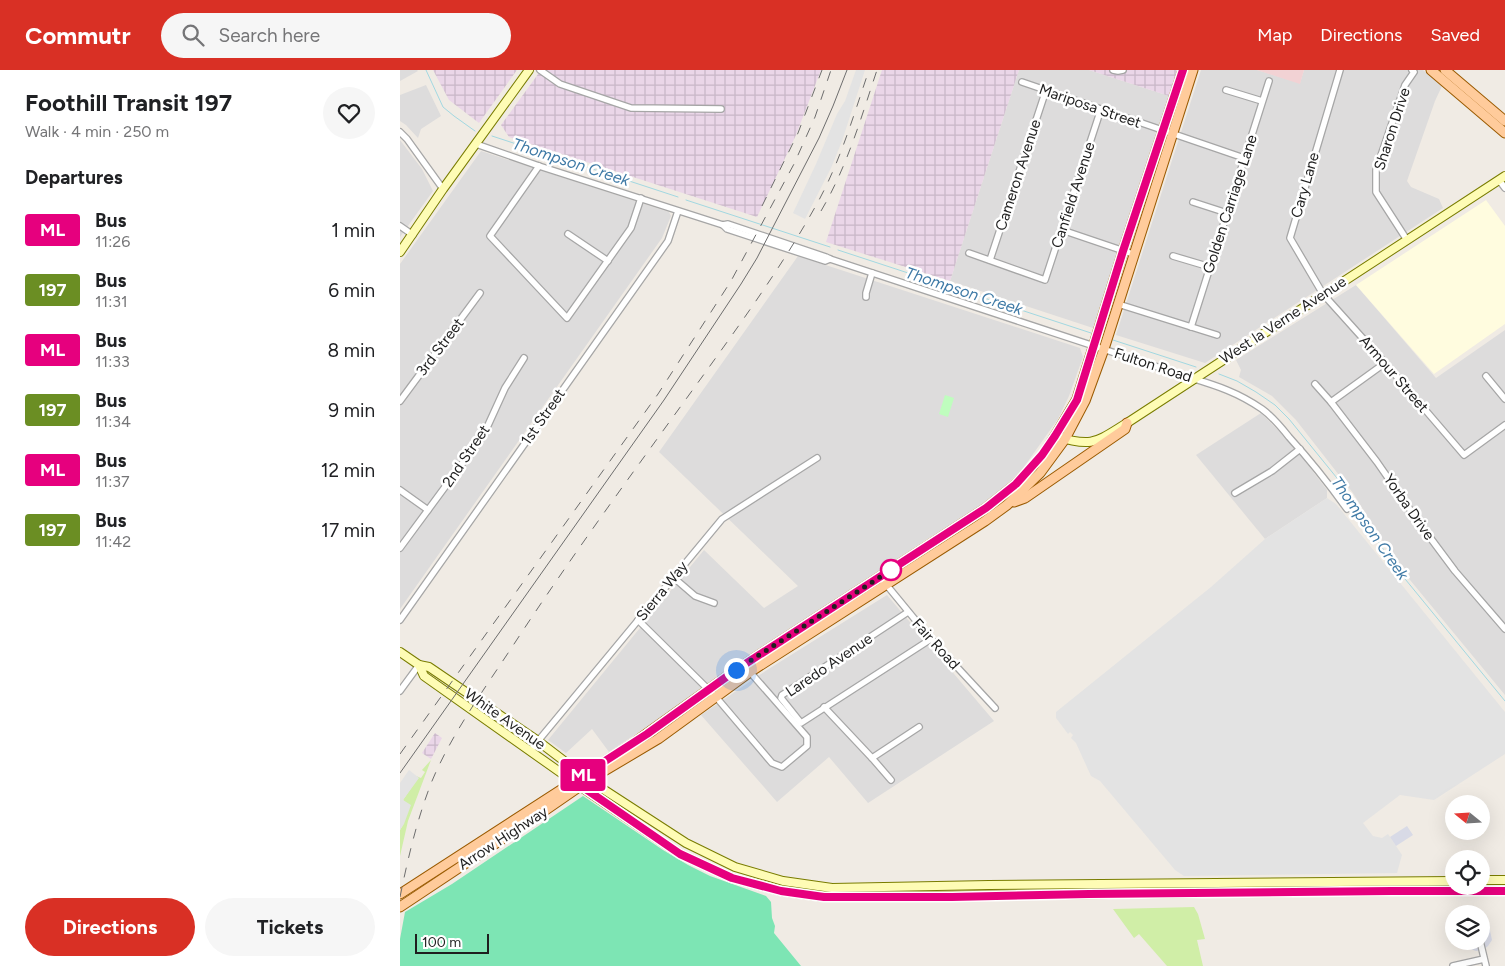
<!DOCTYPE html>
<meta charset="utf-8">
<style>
body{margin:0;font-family:Figtree,sans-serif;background:#f6f6f6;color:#202124;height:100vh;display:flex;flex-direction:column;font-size:19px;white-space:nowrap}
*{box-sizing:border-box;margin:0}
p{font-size:16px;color:#757577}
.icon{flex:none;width:28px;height:28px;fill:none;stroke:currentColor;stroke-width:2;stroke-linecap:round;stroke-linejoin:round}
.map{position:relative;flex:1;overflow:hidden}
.side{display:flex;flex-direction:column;background:#fff;width:400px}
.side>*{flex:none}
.badge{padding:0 10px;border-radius:4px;font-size:18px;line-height:32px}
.needle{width:32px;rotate:288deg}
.fabs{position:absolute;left:1045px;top:725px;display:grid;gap:10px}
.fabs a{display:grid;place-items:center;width:45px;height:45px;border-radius:50%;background:#fff;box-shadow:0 5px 20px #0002;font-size:25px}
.scale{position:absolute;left:15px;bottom:12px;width:74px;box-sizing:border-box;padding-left:5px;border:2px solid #1f1f1f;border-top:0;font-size:14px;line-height:18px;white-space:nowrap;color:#1f1f1f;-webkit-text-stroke:4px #fff;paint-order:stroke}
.you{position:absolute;width:25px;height:25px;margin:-12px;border:4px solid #fff;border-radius:50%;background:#1a73e8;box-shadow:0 0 0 8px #1a73e833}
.map>.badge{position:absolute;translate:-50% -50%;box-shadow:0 0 0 2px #fff}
h2{padding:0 25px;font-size:19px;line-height:45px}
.round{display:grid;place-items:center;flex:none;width:52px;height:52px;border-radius:26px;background:#f6f6f6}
.head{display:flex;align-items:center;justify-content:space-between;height:85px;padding:0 25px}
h1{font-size:24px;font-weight:700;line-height:38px}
.action{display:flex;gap:10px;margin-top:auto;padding:10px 25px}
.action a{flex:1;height:58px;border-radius:30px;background:#d93025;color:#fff;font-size:20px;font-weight:700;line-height:58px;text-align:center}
.action a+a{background:#f6f6f6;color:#202124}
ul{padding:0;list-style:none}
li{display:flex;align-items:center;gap:15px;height:60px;padding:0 25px}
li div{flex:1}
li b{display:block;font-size:19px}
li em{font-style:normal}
li .badge{min-width:55px;font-weight:700;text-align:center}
header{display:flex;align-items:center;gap:30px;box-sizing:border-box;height:70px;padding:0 25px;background:#d93025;color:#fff}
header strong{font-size:24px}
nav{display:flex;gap:28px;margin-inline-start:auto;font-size:18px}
.search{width:350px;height:45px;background:#f6f6f6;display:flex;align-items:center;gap:12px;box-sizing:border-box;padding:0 18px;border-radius:28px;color:#757577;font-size:19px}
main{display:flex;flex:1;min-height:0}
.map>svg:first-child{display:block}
.residential{fill:#dddcdc}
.commercial{fill:#f2d2d4}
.industrial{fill:url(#industrial-grid)}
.education{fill:#fffcdf}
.grass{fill:#d0eea7}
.park{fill:#bffdbe}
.pitch{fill:#7de5b4}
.parking{fill:#e3e3e3}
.plaza{fill:#d8dae6}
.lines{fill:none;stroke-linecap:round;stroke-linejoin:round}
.stream{stroke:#a2d8e1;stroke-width:1}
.street-casing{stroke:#a6a6a6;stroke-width:8}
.secondary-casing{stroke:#797c00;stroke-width:10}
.primary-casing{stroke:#9a5a00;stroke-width:11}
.street{stroke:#fff;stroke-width:5.5}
.secondary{stroke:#fefcb5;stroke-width:8}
.primary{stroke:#ffcb9b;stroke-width:9}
.tram{stroke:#6d6d6d;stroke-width:1}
.rail{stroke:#6d6d6d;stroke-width:1;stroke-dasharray:10 10;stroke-linecap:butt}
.line-casing{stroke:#fff;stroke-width:11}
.line{stroke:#e6007e;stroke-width:8}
.walk{stroke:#1f1f1f;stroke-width:5;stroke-dasharray:0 9}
.stop-dot{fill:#fff;stroke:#e6007e;stroke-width:2.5}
.labels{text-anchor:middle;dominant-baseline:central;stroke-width:5;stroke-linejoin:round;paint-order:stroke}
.street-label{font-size:15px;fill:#1f1f1f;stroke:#fff}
.water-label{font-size:16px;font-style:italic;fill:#3f7aa6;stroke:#fff}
</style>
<header>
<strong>Commutr</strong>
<div class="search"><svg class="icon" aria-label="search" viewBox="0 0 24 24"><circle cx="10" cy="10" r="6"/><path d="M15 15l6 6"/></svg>Search here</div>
<nav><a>Map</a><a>Directions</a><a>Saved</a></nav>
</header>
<main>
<section class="side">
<div class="head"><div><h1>Foothill Transit 197</h1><p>Walk · 4 min · 250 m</p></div><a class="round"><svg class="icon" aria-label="heart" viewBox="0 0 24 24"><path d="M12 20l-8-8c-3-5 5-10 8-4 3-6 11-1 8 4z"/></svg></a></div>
<h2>Departures</h2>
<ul>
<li><span class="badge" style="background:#e6007e;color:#fff">ML</span><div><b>Bus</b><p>11:26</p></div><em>1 min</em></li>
<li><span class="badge" style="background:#6b8e23;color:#fff">197</span><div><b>Bus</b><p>11:31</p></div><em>6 min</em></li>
<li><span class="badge" style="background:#e6007e;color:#fff">ML</span><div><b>Bus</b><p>11:33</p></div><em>8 min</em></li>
<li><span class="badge" style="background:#6b8e23;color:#fff">197</span><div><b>Bus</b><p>11:34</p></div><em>9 min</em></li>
<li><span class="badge" style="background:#e6007e;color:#fff">ML</span><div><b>Bus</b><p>11:37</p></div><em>12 min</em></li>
<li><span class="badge" style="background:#6b8e23;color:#fff">197</span><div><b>Bus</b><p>11:42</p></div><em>17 min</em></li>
</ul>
<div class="action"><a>Directions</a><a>Tickets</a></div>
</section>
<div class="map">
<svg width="1105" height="896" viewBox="0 0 1105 896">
<defs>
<pattern id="industrial-grid" width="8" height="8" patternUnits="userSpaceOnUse" patternTransform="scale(1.25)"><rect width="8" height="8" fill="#ead6e8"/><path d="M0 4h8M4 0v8" fill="none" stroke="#c8b7c7"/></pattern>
</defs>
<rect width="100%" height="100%" fill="#f0ebe4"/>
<!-- residential -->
<g class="residential">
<path d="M0,0H17L18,1L0,11Z"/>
<path d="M619,0H689L769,26L693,258L550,211Z"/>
<path d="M801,0H857L900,13L904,0H1023L1042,16L1035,31L1007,111L1011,117L1039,129L1043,138L805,293L716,265Z"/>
<path d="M26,15L41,46L21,59L18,68L6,55L0,51V25Z"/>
<path d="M0,70L22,99L33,121L0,167Z"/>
<path d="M81,81L269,142L271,146L262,168L0,539V194Z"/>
<path d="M398,186L680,278L683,287L669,326L658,349L621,401L585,434L524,471L209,682L192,659L166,683L148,670L304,480L364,538L398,516L259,382Z"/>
<path d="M956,215L1036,308L1105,260V625L996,493L953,423L896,350L872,326L839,307L841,300L836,290Z"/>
<path d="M861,343L892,374L927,420V428L865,469L796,385Z"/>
<path d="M487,525L594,651L468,733L429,687L377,732L301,645L367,600Z"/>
</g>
<!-- commercial -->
<path class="commercial" d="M857,0H904L900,14Z"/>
<!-- industrial -->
<g class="industrial">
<path d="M33,0H117L79,53L49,30Z"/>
<path d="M141,0H421L396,65L357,147L109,67L101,55Z"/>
<path d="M482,0H619L550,211L426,172Z"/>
<path d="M689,0H778L769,26Z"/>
<path d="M35,663L42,668L31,689L22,683Z"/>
</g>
<!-- education -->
<path class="education" d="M1086,130L1105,156V254L1034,304L956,215Z"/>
<!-- grass -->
<g class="grass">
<path d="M31,690L8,751L0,786V760L3,755L6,733L3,730L18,708L16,706L21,708L25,702L22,700Z"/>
<path d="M794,837L798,844L805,869L797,870L803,896H767L739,864L734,868L713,839Z"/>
</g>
<!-- park -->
<path class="park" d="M545,325L554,328L548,347L539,344Z"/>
<!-- pitch -->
<path class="pitch" d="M183,726L263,780L288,795L310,806L366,826L371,832L372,848L375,856L374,863L401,896H0V869L5,842L52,814Z"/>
<!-- parking -->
<g class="parking">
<path d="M456,0H465L442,71L431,98L405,149L393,143L416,94L437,44L445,31Z"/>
<path d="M927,428L936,434L1105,642V684L1034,730L1000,725L963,753L973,766L982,768L988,764L1002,785L997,803L784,806L775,800L700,711L691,706L676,673L671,668L673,665L670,662L668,664L656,648V642L811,517L865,469Z"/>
<path d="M9,700L19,708L3,730L11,735L4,754L0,760V713Z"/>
</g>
<!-- plaza -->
<g class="plaza">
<path d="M1007,756L1013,765L996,776L990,767Z"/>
<path d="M1077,843H1082L1087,846L1092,870L1088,876L1083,880L1076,881L1065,877L1060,871H1081V844H1071Z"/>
</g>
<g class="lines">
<!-- stream -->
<g class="stream">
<path d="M26,0L43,37L54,46L75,61"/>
<path d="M92,66L278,127"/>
<path d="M286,130L430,177"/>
<path d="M438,180L691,263"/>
<path d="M713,270L796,297"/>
<path d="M819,304L837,311L856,322L875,335L889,349L941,413L992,493L1105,631"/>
</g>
<defs>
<g id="street">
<path d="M140,0L160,14L231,38L321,39"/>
<path d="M713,0L718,1L723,0"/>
<path d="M940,0L890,168L923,224L985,293L1064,385L1105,355"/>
<path d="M622,12L844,88"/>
<path d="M826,20L862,31"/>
<path d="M0,62L7,69L43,119"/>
<path d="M76,74L139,96L323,155L328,154L426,187L430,189L785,306C814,315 836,321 862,339C873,347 881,357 889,367C910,390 929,414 947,439"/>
<path d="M139,96L90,166L167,248L231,158L241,128"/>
<path d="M1099,110L1105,118"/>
<path d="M793,132L827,143"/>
<path d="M323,155L327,159L425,191L430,189"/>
<path d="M0,156L13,165"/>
<path d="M662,160L733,184"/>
<path d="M168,164L208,191"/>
<path d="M1007,170L976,122V100L1005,15L1014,2L1012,0"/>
<path d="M569,183L645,210L701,39"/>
<path d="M773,186L810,197"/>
<path d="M590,190L646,20"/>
<path d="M466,227V223L472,203"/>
<path d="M718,234L817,265"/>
<path d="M791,257L869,11"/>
<path d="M1086,306L1105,329"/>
<path d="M915,314L931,332L977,392L1020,454L1055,501L1105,559"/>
<path d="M0,331L80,223"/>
<path d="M931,332L985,293"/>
<path d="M0,420L28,440"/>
<path d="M835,423L872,401L900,379"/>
<path d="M0,478L84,364L105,318L124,288"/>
<path d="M273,507L295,526L314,533"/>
<path d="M480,507L531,569L595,638"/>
<path d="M508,542L382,625L381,628L401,653L531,569"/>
<path d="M0,550L268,171L278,141"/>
<path d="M238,550L316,627L372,693L382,697L407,676V667L350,602"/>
<path d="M0,621L19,595"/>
<path d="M424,637L472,688L491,710"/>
<path d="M131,680L138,671L322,449L417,388"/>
<path d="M472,688L519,657"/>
<path d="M1080,871L1086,896"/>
<path d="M1053,896L1084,889"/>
</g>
<g id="secondary">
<path d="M0,182L43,119L129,0"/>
<path d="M655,366C693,378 696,372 727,353L1105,106"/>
<path d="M0,582L19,595L29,597L138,671L189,710L286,773L335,797L383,811L432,818L589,815L1054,811"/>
<path d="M19,595L24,606L181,717L280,784L332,808L381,821L424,827L991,821H1105"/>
<path d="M1081,810H1105"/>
</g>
<g id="primary">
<path d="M1031,0L1105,63"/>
<path d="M1045,0L1105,51"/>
<path d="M614,432L625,428L725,359L727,353"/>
<path d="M0,824L235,672L336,600L586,438L616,414L643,385L655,366L677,329L723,181L783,0"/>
<path d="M0,837L137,746L189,710L258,669L350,602L585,451L607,435L640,403L665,369L685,331L704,279L793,0"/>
</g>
</defs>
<!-- street casing -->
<use href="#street" class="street-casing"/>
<!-- secondary casing -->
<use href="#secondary" class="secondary-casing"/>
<!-- primary casing -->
<use href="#primary" class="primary-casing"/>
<!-- street -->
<use href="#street" class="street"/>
<!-- secondary -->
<use href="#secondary" class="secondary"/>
<!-- primary -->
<use href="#primary" class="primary"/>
<!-- tram -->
<path class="tram" d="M0,703L264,330L341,214L357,188L419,68L433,36L447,0"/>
<!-- rail -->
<g class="rail">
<path d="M362,136L398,63L422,0"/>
<path d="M421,141C447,97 461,48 477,0"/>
<path d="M0,684L258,324L331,211L394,94L415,47L431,0"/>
<path d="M0,827C8,788 17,749 32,711C53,661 86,617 116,571C175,481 239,394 302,307C343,250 385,192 419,130C441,89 454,44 469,0"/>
</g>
</g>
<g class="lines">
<defs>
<path id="line" d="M783,0L723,181L677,330L655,366L642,385L616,414L586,438L336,600L247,664L174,711L280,784L332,808L381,821L424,827H552L689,824L991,821H1105"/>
</defs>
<!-- line casing -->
<use href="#line" class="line-casing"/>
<!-- line -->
<use href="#line" class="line"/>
<!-- walk -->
<path class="walk" d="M336,600L491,500"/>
</g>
<!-- markers -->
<circle class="stop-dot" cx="491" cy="500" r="10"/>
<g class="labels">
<!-- street labels -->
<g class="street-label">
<text transform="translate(690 36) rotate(19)">Mariposa Street</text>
<text transform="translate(992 59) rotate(-72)">Sharon Drive</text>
<text transform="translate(618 105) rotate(-72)">Cameron Avenue</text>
<text transform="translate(905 115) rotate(-74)">Cary Lane</text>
<text transform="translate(673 125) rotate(-72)">Canfield Avenue</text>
<text transform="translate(830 134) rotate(-72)">Golden Carriage Lane</text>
<text transform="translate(883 250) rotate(-33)">West la Verne Avenue</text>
<text transform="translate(40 277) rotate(-53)">3rd Street</text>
<text transform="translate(753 295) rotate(18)">Fulton Road</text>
<text transform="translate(994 304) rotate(49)">Armour Street</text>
<text transform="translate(143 347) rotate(-55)">1st Street</text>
<text transform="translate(66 386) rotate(-56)">2nd Street</text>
<text transform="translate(1009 437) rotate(55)">Yorba Drive</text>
<text transform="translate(262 521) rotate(-51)">Sierra Way</text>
<text transform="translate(536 574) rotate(48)">Fair Road</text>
<text transform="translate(429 595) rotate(-34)">Laredo Avenue</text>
<text transform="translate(105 649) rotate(35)">White Avenue</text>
<text transform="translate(103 768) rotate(-33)">Arrow Highway</text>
</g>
<!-- water labels -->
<g class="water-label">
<text transform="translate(171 92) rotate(18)">Thompson Creek</text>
<text transform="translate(564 221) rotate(18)">Thompson Creek</text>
<text transform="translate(970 458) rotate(55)">Thompson Creek</text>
</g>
</g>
</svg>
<div class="fabs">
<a><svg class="needle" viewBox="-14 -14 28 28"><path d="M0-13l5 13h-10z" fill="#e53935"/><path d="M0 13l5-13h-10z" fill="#757577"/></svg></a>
<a><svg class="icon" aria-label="locate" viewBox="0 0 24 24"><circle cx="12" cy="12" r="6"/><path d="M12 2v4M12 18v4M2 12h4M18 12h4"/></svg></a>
<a><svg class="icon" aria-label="layers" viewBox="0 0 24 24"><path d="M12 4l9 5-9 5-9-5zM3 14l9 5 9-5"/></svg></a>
</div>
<div class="scale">100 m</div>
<div class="you" style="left:336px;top:600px"></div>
<b class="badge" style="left:183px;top:705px;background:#e6007e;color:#fff">ML</b>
</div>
</main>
